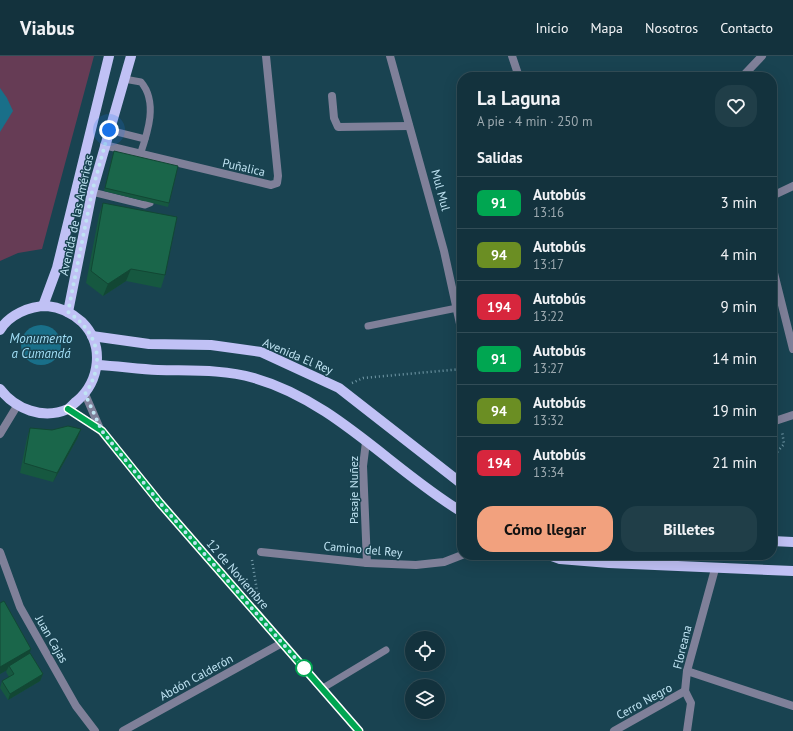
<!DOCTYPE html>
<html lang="es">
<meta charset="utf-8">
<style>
body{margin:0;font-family:"PT Sans",sans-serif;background:#203e48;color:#f1f3f6;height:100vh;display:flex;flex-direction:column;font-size:15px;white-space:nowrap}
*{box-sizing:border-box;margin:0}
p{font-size:13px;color:#9daab0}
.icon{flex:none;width:22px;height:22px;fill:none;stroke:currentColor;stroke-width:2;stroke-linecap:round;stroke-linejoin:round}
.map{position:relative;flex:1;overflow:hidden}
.drawer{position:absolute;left:457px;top:16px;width:320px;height:488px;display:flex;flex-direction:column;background:#13323d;border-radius:16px;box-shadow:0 4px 16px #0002,0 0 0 1px #324d57}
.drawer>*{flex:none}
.badge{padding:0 8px;border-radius:6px;font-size:14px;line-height:26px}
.tools{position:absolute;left:405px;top:575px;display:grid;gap:8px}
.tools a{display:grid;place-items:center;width:40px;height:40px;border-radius:50%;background:#13323d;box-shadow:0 4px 16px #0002,0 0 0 1px #324d57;font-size:20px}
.you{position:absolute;width:20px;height:20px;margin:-10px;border:3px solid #fff;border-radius:50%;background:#1a73e8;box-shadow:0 0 0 6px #1a73e833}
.map>.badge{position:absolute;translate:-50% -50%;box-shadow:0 0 0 2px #fff}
h2{padding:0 20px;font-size:15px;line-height:36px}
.round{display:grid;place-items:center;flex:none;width:42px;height:42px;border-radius:16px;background:#203e48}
.overview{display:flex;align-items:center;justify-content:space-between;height:68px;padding:0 20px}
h1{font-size:19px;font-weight:700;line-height:30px}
.cta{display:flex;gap:8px;margin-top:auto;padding:8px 20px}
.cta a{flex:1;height:46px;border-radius:16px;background:#f2a17e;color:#111;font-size:16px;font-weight:700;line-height:46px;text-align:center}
.cta a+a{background:#203e48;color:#f1f3f6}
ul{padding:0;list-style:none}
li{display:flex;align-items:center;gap:12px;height:52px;padding:0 20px;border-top:1px solid #324d57}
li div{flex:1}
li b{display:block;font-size:15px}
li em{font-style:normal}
li .badge{min-width:44px;font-weight:700;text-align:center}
header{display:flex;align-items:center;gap:24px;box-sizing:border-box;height:56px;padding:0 20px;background:#13323d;border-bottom:1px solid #324d57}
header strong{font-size:19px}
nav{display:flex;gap:22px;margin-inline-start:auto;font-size:14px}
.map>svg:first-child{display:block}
.green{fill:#663c55}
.water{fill:#196f89}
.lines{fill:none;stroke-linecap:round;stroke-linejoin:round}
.path{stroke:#739aa8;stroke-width:2.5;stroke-dasharray:1 3;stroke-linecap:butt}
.service{stroke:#7f8099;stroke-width:7}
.pedestrian{stroke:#7f8099;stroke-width:8}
.minor{stroke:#7f8099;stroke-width:8}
.tertiary{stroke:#7f8099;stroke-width:8}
.primary{stroke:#c0c1f5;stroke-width:10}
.wall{fill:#165840}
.shaded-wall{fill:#124734}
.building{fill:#1a664a;stroke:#124734}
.line-casing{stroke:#fff;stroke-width:9}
.line{stroke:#00a651;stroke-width:6}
.walk{stroke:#c0e4f3;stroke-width:4;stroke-dasharray:0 7.2}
.stop-dot{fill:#fff;stroke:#00a651;stroke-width:2}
.labels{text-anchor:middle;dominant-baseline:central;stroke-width:3;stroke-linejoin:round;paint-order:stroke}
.street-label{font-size:12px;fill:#c0e4f3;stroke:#194351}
.water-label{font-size:13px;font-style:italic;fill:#a2dff7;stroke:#194351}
</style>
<header>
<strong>Viabus</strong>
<nav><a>Inicio</a><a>Mapa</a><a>Nosotros</a><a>Contacto</a></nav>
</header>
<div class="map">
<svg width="793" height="675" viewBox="0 0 793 675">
<rect width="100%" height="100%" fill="#194351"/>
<!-- green -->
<path class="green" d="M0,0H94L42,193L18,197L0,205Z"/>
<!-- water -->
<g class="water">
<path d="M0,32L7,42L13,55L0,76Z"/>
<circle cx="41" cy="289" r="20"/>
</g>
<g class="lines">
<!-- path -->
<g class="path">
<path d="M352,327L363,322L462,313"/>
<path d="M772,402L784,388L782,375"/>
<path d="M252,504L258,541"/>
</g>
<!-- service -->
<g class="service">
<path d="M124,23L141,26C158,46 148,76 140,99"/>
<path d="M109,74L145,83"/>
<path d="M92,136L145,149L150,147"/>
<path d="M368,270L457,252"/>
<path d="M323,632L386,594"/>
</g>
<!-- pedestrian -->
<path class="pedestrian" d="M366,386L363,410L367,507"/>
<!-- minor -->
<g class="minor">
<path d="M390,0L444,195L462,277"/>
<path d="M512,0L519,21"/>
<path d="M742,21L762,0"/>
<path d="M332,40L334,62L338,71L409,70"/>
<path d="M104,89L271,129L277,127L278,120L266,0"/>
<path d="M772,140L793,130"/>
<path d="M772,209L793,293"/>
<path d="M0,378L17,350"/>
<path d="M0,496L20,551L76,650L95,675"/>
<path d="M261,496L367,507L416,509L444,506L462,499"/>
<path d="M687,615L793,650"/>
<path d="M123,675L282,587"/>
<path d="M614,675L685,635"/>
<path d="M687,675L691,647L685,635L687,615L715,513"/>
</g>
<!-- tertiary -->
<g class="tertiary">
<path d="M85,338L101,375L160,447L359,675"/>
<path d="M68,353L101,374"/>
<path d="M772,366L793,359"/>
</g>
<!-- primary -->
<g class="primary">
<path d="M43,250L57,212L109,0"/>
<path d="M68,256L92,136L131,0"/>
<path d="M0,274C9,259 29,250 47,250C60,251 72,257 82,266C105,289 100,325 77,345C74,347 71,351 68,353C43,364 15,353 0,333"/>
<path d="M92,280L149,288L211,289L261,296L339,332L462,428"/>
<path d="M97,309C117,310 138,313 158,314C190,315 222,313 254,322C335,345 392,414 462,456"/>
<path d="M772,485L793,486"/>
<path d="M549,499L560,503L609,507L793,515"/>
</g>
</g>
<!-- wall -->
<g class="wall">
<path d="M114,95L169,147L168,151L104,135Z"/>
<path d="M103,147L165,219L161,232L126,225L103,240L86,227L99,159Z"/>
<path d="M30,372L52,374L81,373L77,383L53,426L20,417L27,382Z"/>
<path d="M0,547L43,618L40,625L8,644L0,632L2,625L9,621L6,616L7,614L0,618Z"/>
</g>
<!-- shaded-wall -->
<g class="shaded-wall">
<path d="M131,213L126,225L103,240L108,228Z"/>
<path d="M81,373L77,383L53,426L57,417Z"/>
<path d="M31,593L28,602L9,610L7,614L0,618V611Z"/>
<path d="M43,618L40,625L8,644L10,638Z"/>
</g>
<!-- building -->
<g class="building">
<path d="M114,95L178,110L169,147L105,132Z"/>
<path d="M103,147L177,161L165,219L131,213L108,228L91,215Z"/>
<path d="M68,370L81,373L57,417L24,407L30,372L52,374Z"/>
<path d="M4,545L31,593L0,611V547Z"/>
<path d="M30,597L43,618L10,638L2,625L14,618L9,610Z"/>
</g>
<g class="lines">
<defs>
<path id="line" d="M68,353L102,375L160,447L359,675"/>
</defs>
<!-- line casing -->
<use href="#line" class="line-casing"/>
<!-- line -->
<use href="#line" class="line"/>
<!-- walk -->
<path class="walk" d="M109,74L92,136L68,256C99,277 106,307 85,338L102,375L160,447L304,612"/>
</g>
<!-- markers -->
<circle class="stop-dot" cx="304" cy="612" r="8"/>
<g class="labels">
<!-- street labels -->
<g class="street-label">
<text transform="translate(244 111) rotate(13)">Puñalica</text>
<text transform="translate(441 134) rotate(75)">Mul Mul</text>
<text transform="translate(76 159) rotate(-78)">Avenida de las Américas</text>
<text transform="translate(298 300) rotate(23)">Avenida El Rey</text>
<text transform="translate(353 434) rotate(-90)">Pasaje Nuñez</text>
<text transform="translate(363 493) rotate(5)">Camino del Rey</text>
<text transform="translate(238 518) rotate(49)">12 de Noviembre</text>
<text transform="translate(52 583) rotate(60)">Juan Cajas</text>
<text transform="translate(682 591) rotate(-76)">Floreana</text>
<text transform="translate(196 621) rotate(-29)">Abdón Calderón</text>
<text transform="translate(644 645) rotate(-29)">Cerro Negro</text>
</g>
<!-- water labels -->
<g class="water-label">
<text x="41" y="282">Monumento<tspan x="41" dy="15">a Cumandá</tspan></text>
</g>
</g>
</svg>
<div class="tools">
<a><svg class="icon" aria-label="locate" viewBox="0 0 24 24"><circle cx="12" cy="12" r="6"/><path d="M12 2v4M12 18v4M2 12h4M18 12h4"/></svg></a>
<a><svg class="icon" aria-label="layers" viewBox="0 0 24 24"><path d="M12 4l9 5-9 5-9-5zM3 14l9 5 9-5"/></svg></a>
</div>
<div class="you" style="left:109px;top:74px"></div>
<section class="drawer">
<div class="overview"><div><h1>La Laguna</h1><p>A pie · 4 min · 250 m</p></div><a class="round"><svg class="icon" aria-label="heart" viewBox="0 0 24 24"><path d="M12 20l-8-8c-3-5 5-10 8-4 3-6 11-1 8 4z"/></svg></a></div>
<h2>Salidas</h2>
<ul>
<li><span class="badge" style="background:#00a651;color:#fff">91</span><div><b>Autobús</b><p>13:16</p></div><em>3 min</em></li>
<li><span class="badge" style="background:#6b8e23;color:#fff">94</span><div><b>Autobús</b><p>13:17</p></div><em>4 min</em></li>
<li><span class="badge" style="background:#d7263d;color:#fff">194</span><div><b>Autobús</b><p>13:22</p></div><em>9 min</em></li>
<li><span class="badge" style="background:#00a651;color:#fff">91</span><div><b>Autobús</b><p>13:27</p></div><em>14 min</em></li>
<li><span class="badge" style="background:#6b8e23;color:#fff">94</span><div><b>Autobús</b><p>13:32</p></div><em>19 min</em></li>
<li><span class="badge" style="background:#d7263d;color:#fff">194</span><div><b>Autobús</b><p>13:34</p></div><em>21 min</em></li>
</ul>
<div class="cta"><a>Cómo llegar</a><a>Billetes</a></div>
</section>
</div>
